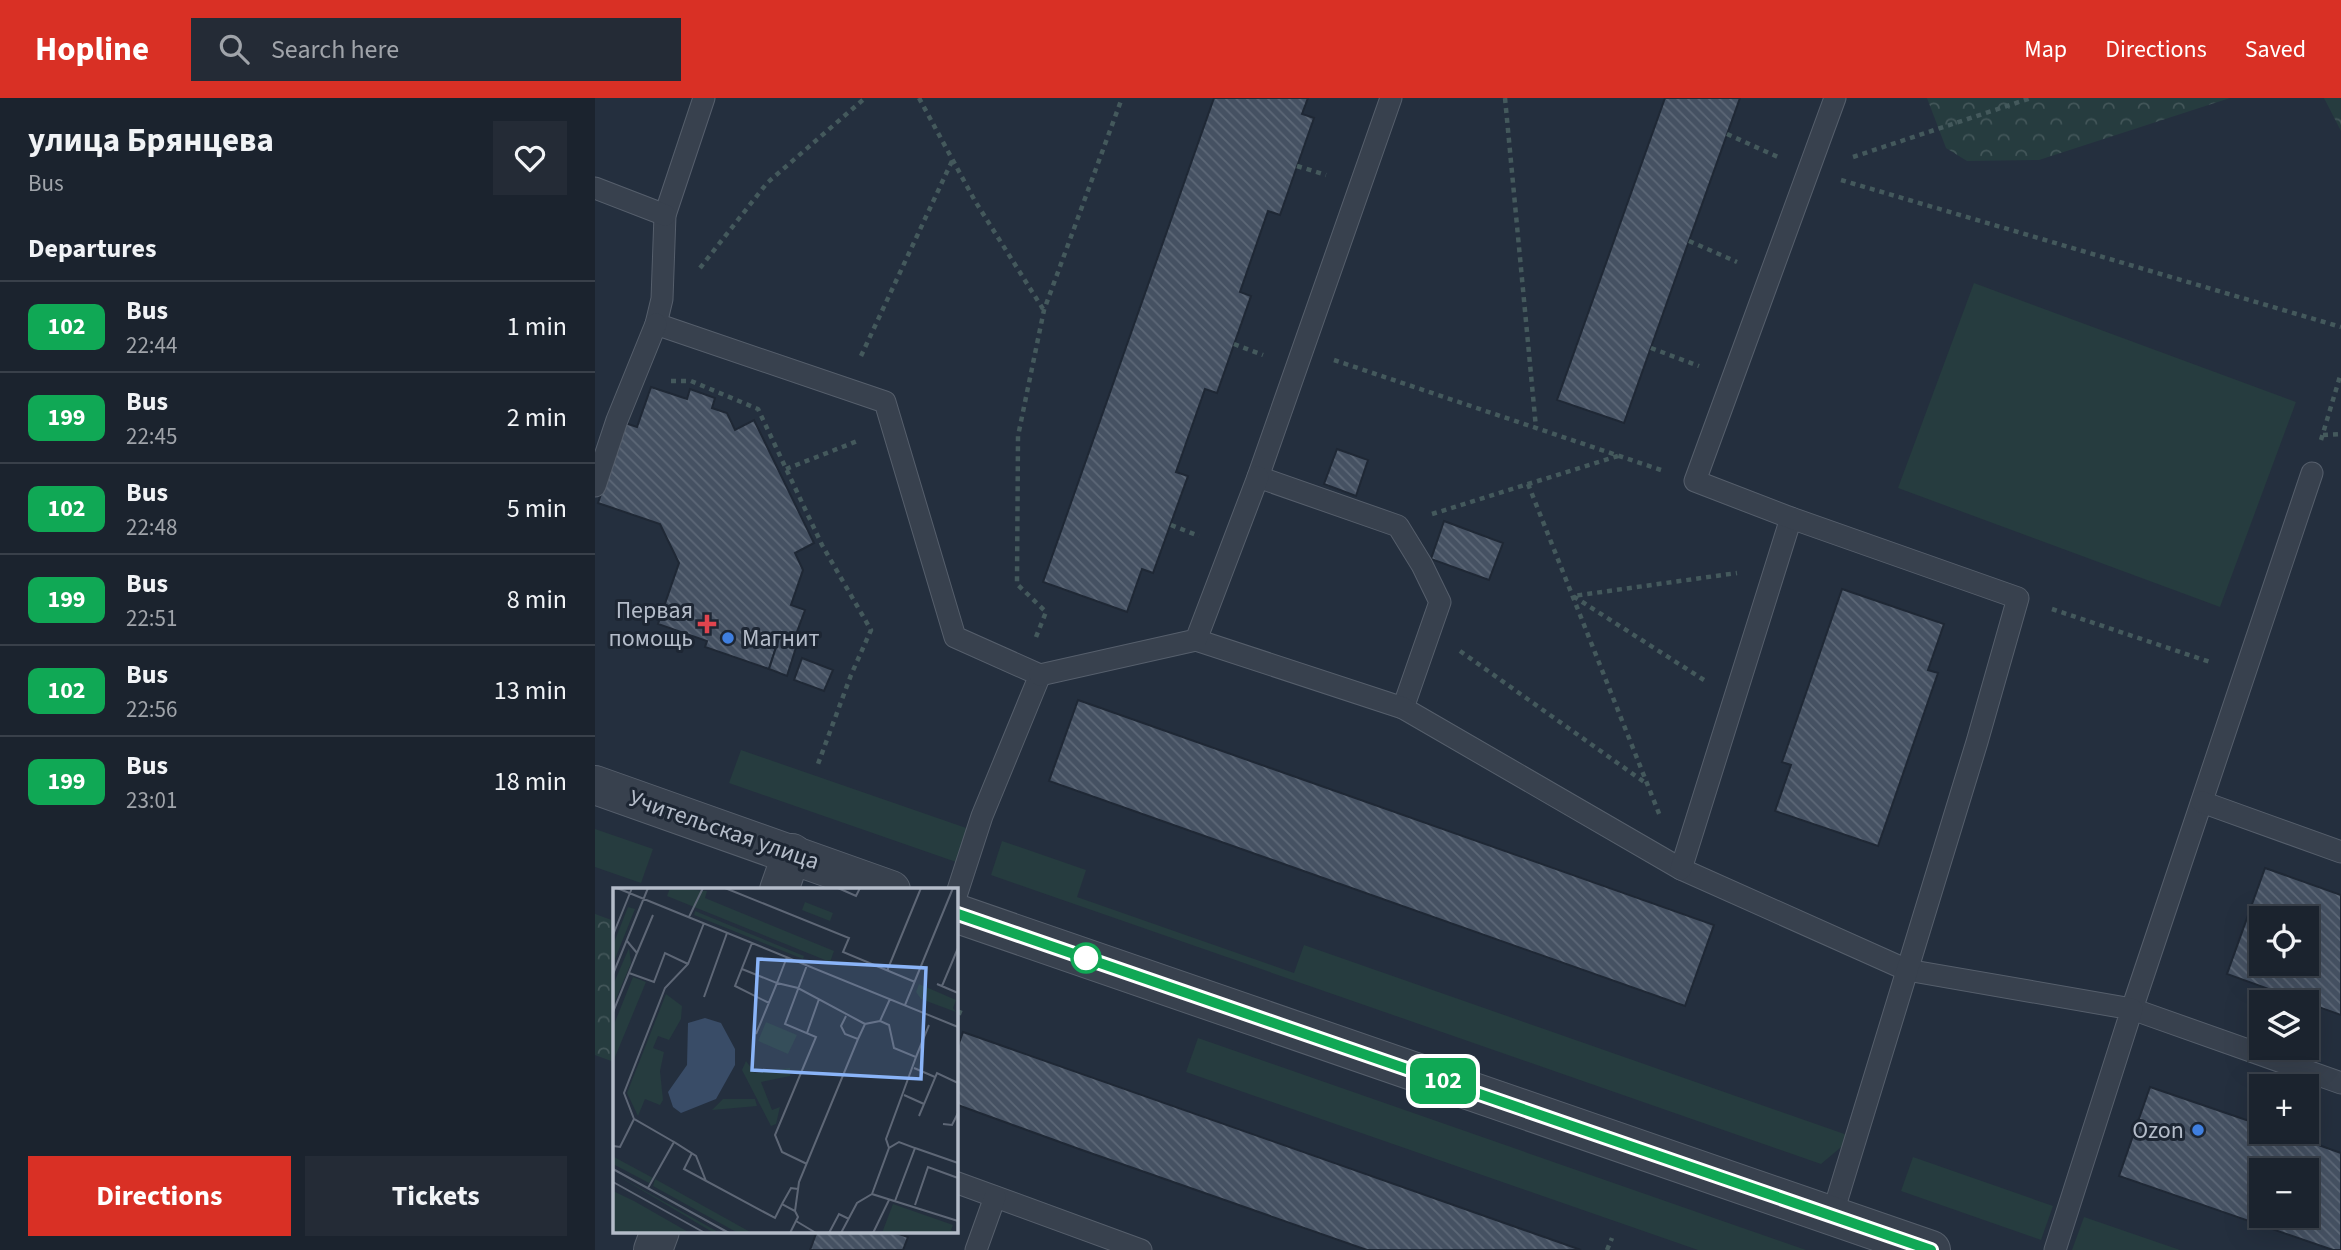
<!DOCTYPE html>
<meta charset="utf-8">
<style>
body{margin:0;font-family:"Source Sans 3",sans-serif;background:#242b36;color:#f1f3f6;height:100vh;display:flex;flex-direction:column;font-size:26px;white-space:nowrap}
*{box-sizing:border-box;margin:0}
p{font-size:23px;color:#a0a4aa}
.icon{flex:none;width:38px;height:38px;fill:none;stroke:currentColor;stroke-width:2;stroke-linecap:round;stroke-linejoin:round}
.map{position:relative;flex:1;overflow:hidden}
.details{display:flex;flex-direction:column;background:#1b232e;width:595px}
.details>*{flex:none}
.badge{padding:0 14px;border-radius:10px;font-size:24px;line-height:46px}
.buttons{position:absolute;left:1654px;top:808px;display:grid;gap:14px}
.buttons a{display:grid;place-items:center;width:70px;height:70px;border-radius:0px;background:#1b232e;box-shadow:0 7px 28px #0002,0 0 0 2px #39404a;font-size:35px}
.map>.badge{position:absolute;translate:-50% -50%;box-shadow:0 0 0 4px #fff}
h2{padding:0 28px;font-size:26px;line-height:63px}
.round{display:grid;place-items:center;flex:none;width:74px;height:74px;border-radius:0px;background:#242b36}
.head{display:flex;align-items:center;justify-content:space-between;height:119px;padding:0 28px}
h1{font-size:33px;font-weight:700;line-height:52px}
.action{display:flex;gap:14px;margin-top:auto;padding:14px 28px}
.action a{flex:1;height:80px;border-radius:0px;background:#d93025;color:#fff;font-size:28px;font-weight:700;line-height:80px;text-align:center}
.action a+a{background:#242b36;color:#f1f3f6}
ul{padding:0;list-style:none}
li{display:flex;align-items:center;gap:21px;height:91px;padding:0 28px;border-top:2px solid #39404a}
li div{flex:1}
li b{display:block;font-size:26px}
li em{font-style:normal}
li .badge{min-width:77px;font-weight:700;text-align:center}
header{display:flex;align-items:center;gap:42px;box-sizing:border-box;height:98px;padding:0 35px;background:#d93025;color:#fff}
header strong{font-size:33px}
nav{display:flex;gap:38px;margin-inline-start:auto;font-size:24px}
.search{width:490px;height:63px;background:#242b36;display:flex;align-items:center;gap:18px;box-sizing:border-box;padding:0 24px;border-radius:0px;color:#a0a4aa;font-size:26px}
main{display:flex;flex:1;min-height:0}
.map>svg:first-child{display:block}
.grass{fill:#263c3f}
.forest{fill:url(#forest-crowns)}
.building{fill:url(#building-back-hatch);stroke:#1f2835;stroke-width:2;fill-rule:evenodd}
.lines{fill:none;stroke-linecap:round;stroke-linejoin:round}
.lane-casing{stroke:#565f6c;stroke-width:23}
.street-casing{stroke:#565f6c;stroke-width:40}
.path{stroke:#44595c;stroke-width:4.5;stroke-dasharray:5 5;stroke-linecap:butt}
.lane{stroke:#38414e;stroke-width:21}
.street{stroke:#38414e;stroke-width:38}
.line-casing{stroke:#fff;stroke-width:16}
.line{stroke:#10a855;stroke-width:10}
.health-dot{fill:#e0444e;stroke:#1d2633;stroke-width:2.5}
.shop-dot{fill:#3f7fe0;stroke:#1d2633;stroke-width:2.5}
.stop-dot{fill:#fff;stroke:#10a855;stroke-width:3.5}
.labels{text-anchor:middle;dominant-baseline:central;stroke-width:6;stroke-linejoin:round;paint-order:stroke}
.poi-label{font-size:24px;fill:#b4bcc9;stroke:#1d2633;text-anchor:end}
.street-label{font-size:24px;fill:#b4bcc9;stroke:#1d2633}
.inset-road{fill:none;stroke:#5e6776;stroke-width:2}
.view{fill:#8ab4f8;fill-opacity:0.15;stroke:#8ab4f8;stroke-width:3.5}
.inset-edge{fill:none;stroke:#b4bcc9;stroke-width:3.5}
</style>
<header>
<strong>Hopline</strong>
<div class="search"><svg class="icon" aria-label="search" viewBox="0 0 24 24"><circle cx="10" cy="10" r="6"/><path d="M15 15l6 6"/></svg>Search here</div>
<nav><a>Map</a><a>Directions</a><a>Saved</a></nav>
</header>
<main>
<section class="details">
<div class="head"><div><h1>улица Брянцева</h1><p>Bus</p></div><a class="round"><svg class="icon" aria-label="heart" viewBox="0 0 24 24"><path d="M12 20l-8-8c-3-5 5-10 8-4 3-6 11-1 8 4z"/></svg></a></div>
<h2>Departures</h2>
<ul>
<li><span class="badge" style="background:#10a855;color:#fff">102</span><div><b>Bus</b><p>22:44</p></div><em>1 min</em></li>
<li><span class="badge" style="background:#10a855;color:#fff">199</span><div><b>Bus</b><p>22:45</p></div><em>2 min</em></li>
<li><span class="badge" style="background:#10a855;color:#fff">102</span><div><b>Bus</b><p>22:48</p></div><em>5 min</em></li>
<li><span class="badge" style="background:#10a855;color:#fff">199</span><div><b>Bus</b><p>22:51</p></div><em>8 min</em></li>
<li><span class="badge" style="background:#10a855;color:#fff">102</span><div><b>Bus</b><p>22:56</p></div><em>13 min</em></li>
<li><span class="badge" style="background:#10a855;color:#fff">199</span><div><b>Bus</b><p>23:01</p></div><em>18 min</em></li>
</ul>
<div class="action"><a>Directions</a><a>Tickets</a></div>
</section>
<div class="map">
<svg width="1746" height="1152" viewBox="0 0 1746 1152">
<defs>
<pattern id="forest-crowns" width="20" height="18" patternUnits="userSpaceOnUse" patternTransform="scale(1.75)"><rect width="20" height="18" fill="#263c3f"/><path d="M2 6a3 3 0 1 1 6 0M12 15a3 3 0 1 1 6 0" fill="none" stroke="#435659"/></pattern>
<pattern id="building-back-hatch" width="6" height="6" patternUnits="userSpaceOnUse" patternTransform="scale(1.75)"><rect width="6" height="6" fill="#455162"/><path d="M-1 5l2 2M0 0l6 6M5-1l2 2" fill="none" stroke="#5d6877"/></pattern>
</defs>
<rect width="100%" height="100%" fill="#242f3e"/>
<!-- grass -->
<g class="grass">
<path d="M1379,185L1701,304L1625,509L1303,390Z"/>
<path d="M146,652L377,732L364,765L134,685Z"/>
<path d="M0,731L58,751L46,785L0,769Z"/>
<path d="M407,743L491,772L482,799L699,875L709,847L1258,1039L1226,1066L396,777Z"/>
<path d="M603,940L1211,1152H1103L591,974Z"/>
<path d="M1318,1059L1458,1108L1446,1142L1306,1093Z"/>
<path d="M1489,1119L1585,1152H1477Z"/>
</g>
<!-- forest -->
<g class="forest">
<path d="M1332,0H1635L1444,62L1372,63L1351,50Z"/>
<path d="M1729,0H1746V33Z"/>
<path d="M0,816L19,823V964L0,957Z"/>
</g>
<!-- building -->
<g class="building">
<path d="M619,0H713L707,16L719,20L685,117L673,113L645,194L656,198L622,295L610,291L581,374L593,378L558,475L547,471L532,514L448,484Z"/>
<path d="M1070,0H1145L1029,325L962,302Z"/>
<path d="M56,289L92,301L95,291L120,300L117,310L132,315L140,332L159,322L219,445L200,455L208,472L196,507L210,512L200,539L186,534L174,571L110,549L112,543L63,526L84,465L65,426L3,405L30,325L42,329Z"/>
<path d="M742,351L773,362L761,398L729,386Z"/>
<path d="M849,423L908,445L894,482L836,461Z"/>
<path d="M1247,491L1349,526L1333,572L1343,575L1283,748L1180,713L1196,667L1187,664Z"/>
<path d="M186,534L204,540L192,578L174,571Z"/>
<path d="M207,560L238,572L229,593L199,582Z"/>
<path d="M483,602L1119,827L1090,908L454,683Z"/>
<path d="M1670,770L1746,797V917L1632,876ZM1666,821H1712V866H1666Z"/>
<path d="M368,934L986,1152H772L484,1051L360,1006V956Z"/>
<path d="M1555,989L1666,1027V1034H1687L1746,1055V1152H1738L1524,1078ZM1666,1073H1712V1118H1666Z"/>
<path d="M222,1133H295L313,1139L308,1152H215Z"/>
</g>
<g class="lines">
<defs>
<g id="lane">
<path d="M109,0L70,117L67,201L61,226L290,304L360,539L445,577L387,718L360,801"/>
<path d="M796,0L663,379L803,428L827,467L845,504L808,610"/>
<path d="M0,90L70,117"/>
<path d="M1717,375L1537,911L1746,985"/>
<path d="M0,388L22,322L61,226"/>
<path d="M601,542L808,610L1086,771L1312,872L1537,911L1460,1152"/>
<path d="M445,577L601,542L663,379"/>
<path d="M1607,704L1746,754"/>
<path d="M1086,771L1196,420"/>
<path d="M360,1084L546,1152"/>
<path d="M1237,1118L1382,644L1423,500L1196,420L1100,383L1240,0"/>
<path d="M381,1152L400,1099"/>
</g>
<g id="street">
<path d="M0,687L296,792"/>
<path d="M184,792L197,755"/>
<path d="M360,815L1336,1152"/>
<path d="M58,1152L65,1133"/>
</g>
</defs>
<!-- lane casing -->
<use href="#lane" class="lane-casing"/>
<!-- street casing -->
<use href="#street" class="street-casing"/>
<!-- path -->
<g class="path">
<path d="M324,0L380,103L448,211"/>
<path d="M910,0L941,330"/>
<path d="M1132,36L1183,59"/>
<path d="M1258,59L1436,0"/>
<path d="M702,68L731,77"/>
<path d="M1246,82L1746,229"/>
<path d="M1094,143L1142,164"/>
<path d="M105,170L172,85L270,0"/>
<path d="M639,246L668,257"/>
<path d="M1056,250L1104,268"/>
<path d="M266,258L357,63"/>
<path d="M739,262L1066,372"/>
<path d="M76,283H96L163,311L227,447L276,532L256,577L223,666"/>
<path d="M1728,337L1746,336"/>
<path d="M1726,342L1746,275"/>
<path d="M191,371L265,342"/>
<path d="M933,386L1065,718"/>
<path d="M837,416L1023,358"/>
<path d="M576,427L604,438"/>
<path d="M1457,511L1618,565"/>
<path d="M441,539L451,514L422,486L423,338L449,212L527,0"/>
<path d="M865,553L1052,686"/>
<path d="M1109,582L978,498L1142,475"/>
<path d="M360,926L366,911"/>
<path d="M1012,1152L1017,1140"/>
</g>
<!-- lane -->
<use href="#lane" class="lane"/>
<!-- street -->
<use href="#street" class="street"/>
</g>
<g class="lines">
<defs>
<path id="line" d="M360,815L1336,1152"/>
</defs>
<!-- line casing -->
<use href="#line" class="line-casing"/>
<!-- line -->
<use href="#line" class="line"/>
</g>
<!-- markers -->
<path class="health-dot" d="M108.5 515.5h7v7h7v7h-7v7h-7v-7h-7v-7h7z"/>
<g class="shop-dot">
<circle cx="133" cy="540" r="7"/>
<circle cx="1603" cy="1032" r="7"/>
</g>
<circle class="stop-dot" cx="491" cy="860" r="14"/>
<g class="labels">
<!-- poi labels -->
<g class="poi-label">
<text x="98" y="512">Первая<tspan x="98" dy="28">помощь</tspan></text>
<text x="147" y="540" text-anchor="start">Магнит</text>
<text x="1589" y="1032">Ozon</text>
</g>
<!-- street labels -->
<g class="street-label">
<text transform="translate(129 732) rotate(19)">Учительская улица</text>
</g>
</g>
<!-- overview -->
<g transform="translate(18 790)">
<rect width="345" height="345" fill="#242f3e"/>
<path d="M15,19L22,21L0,76V57ZM82,23L191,68L190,71L81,27ZM16,60L18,75L0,118V97ZM153,134L184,147L175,166L145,153ZM1,269L40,290L36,295L0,276ZM0,285L107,345H101ZM42,291L139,345H125L40,298ZM280,316L340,337L338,342L345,345H269Z" fill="#263c3f"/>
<path d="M57,0L94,3L92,10L221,63L217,74L54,8ZM20,89L33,94L0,174V139ZM306,96L343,112L340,120L343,124L308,111L303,104ZM53,106L69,118L68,131L56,152L45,148L40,160L51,164L47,183L50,212L47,217L32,211L25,228L14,205ZM133,173L142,185L177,180V188L148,194L159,222L167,219L163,236L158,238L129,182ZM110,211H142L144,218L99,222Z" fill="#263c3f"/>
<path d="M192,14L220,25L217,33L189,22ZM0,303L21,313L77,345H0Z" fill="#263c3f"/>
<path d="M92,130L108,135L122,161V177L103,211L68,225L60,219L55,204L74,177L75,135Z" fill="#394c67"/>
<path class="inset-road" d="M4,0L345,139M112,0L236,50L230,64L302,94M225,0L243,8L247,0M76,29L90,0M0,47L19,0M139,55L122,98L156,115M24,65L40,27M174,69L164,95L185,100L252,136M194,77L172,136L203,149L162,247L169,264L194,276M129,81L164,95L143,146M274,83L308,0M16,85L41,94L52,65L75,76M0,86L35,0M324,96L345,105M329,98L345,60M91,109L114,45M292,117L340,0M0,124L24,65L14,53M194,145L206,111M245,151L252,136L267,133M303,169L316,137M301,180L322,189M291,207L311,216M306,228L324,185L345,195M21,231L11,205L52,100L75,76L91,35M330,236L339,237L345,225M0,258L7,259L21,231L61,254M276,260L273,251L303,169L281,160L276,137L267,133L277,111M302,260L345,275M79,265L71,281L162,330L169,316L182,323L185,329L177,345M0,281L116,345M0,294L92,345M35,300L61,254L83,268L93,293M282,313L302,260L286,254L276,260L259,306L345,333M169,316L178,300L185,301M302,317L315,279L345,290M182,323L186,294L245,151L232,146L228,138L233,128M183,333L203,345M216,345L226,326L236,331M228,345L244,315L259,306M260,345L276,312"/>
<path class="view" d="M145,71L313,80L308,191L139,182Z"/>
<rect width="345" height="345" class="inset-edge"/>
</g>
</svg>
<div class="buttons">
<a><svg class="icon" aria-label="locate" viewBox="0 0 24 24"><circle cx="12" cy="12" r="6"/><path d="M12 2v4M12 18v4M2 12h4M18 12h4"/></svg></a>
<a><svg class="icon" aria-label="layers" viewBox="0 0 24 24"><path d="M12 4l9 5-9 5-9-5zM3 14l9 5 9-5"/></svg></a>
<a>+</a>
<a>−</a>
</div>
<b class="badge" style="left:848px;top:983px;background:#10a855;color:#fff">102</b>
</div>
</main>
